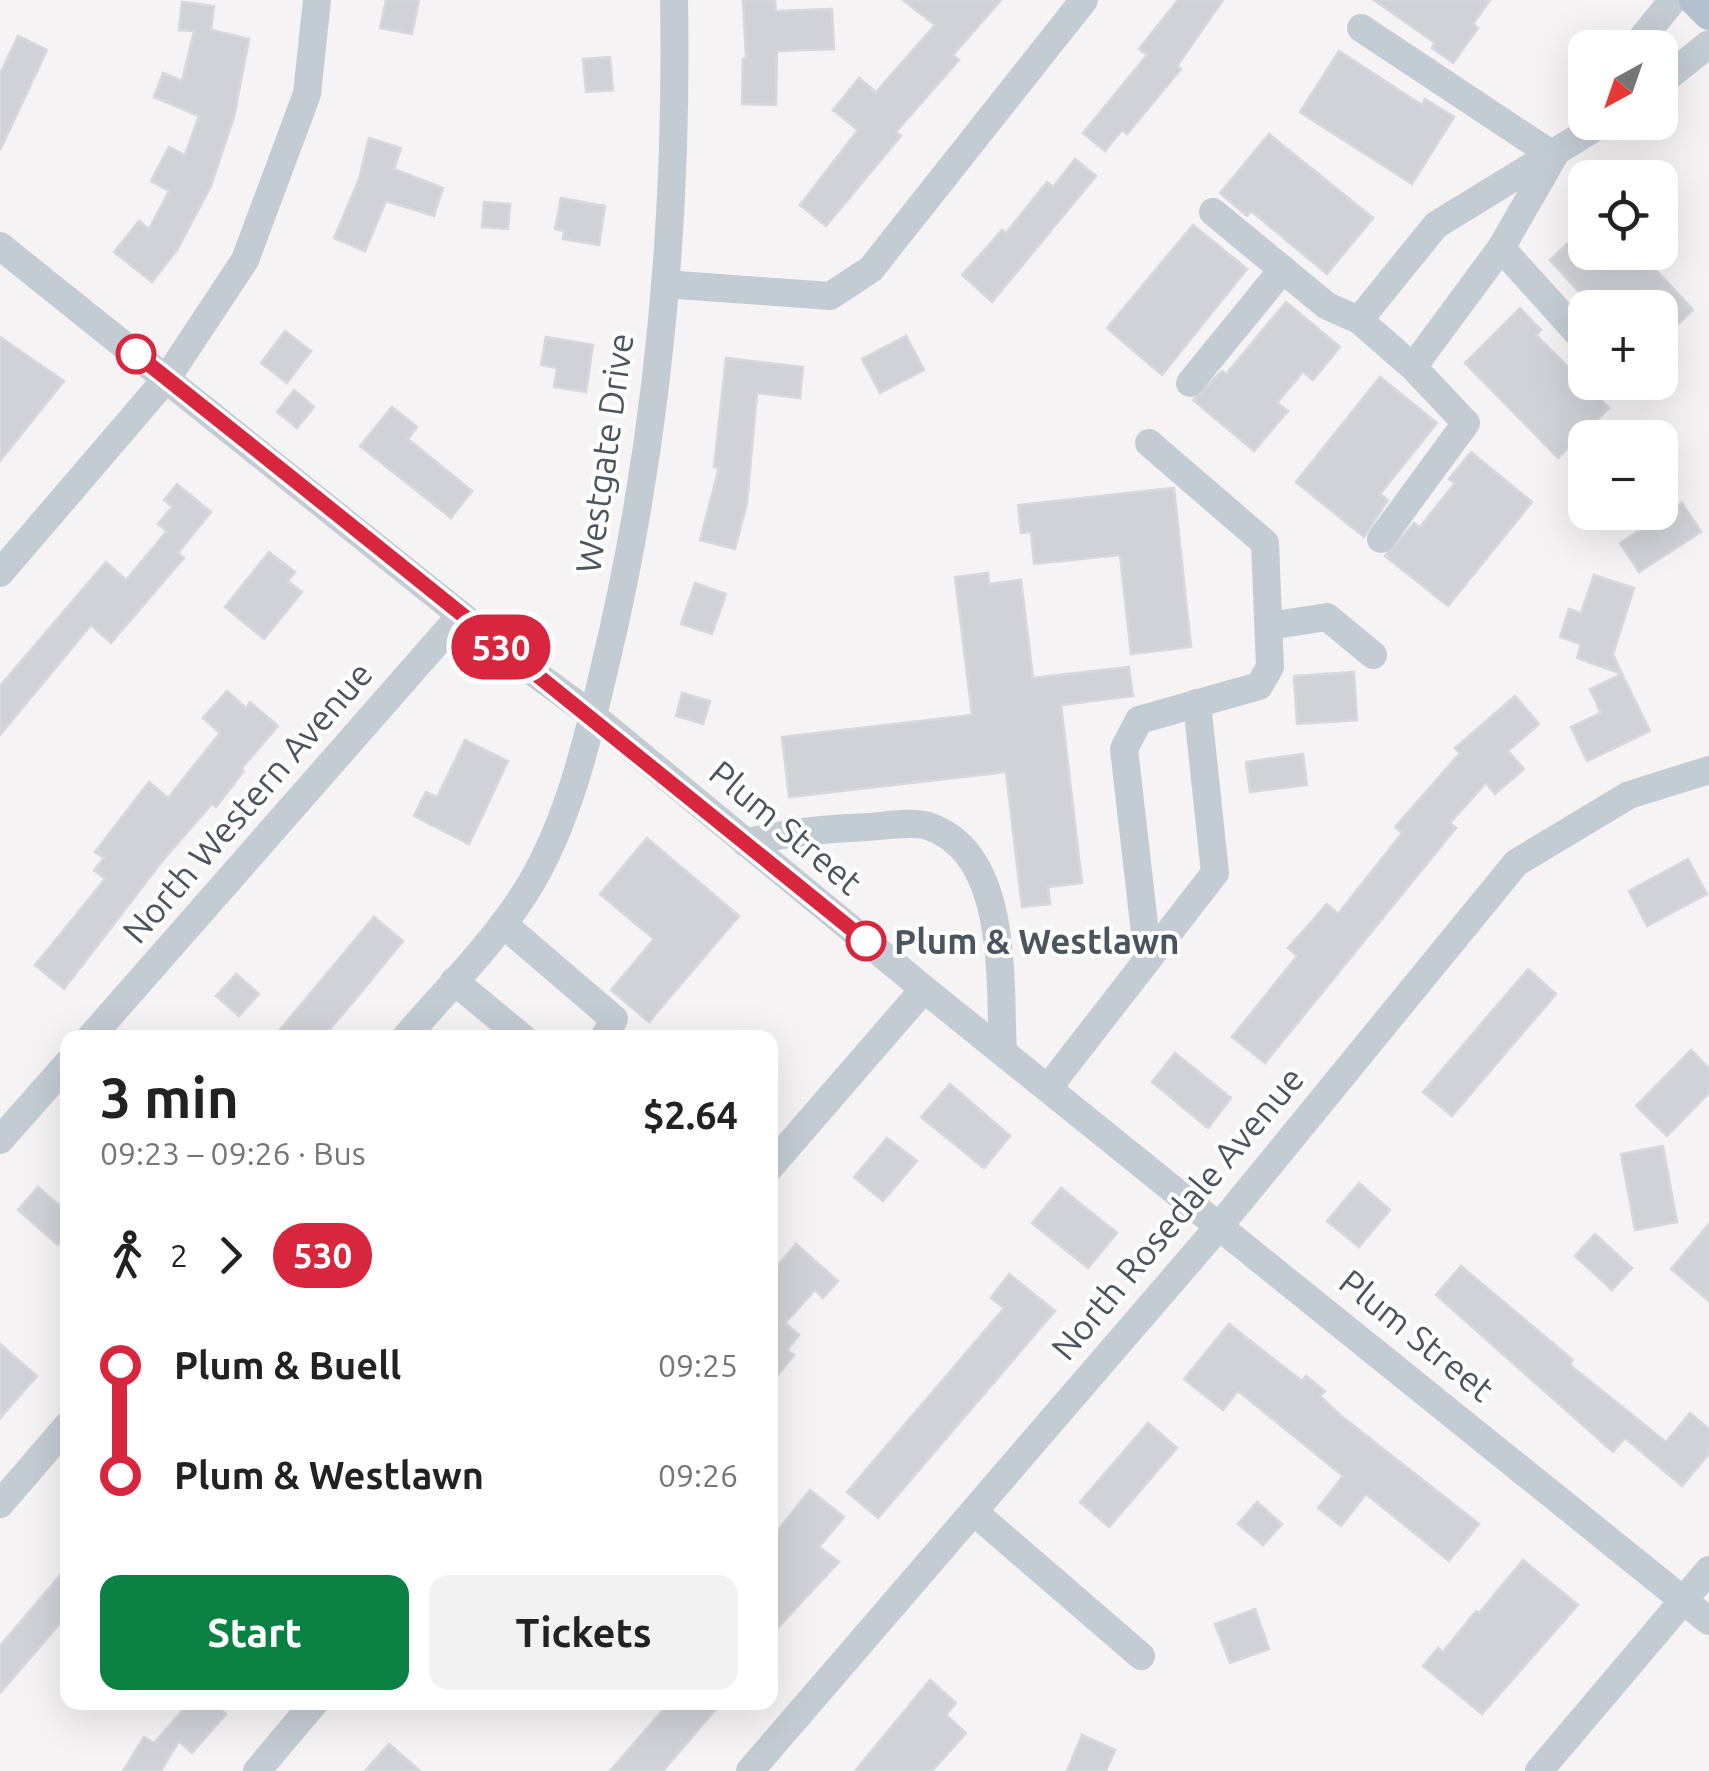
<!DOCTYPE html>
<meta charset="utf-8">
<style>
body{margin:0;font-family:Ubuntu,sans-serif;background:#f2f2f2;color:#222;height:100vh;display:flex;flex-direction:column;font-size:38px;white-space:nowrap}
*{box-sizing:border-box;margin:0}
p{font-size:32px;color:#767676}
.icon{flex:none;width:55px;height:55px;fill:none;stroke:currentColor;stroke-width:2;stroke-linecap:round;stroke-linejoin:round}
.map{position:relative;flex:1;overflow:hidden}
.drawer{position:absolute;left:60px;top:1030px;width:718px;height:680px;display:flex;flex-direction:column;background:#fff;border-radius:20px;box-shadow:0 10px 40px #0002}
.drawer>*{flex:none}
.badge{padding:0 20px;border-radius:32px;font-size:35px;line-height:65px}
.needle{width:65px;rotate:220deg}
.controls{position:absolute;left:1568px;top:30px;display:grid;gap:20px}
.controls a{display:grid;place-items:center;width:110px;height:110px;border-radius:20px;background:#fff;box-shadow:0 10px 40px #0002;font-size:50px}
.map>.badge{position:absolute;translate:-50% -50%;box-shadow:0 0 0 5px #fff}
.legs{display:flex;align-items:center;gap:15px;height:110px;padding:0 40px;font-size:32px}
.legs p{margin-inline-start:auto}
.headline{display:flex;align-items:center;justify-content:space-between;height:170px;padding:0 40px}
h1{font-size:55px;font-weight:700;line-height:75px}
.button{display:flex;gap:20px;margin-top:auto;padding:20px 40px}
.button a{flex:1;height:115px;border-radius:20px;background:#0b8043;color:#fff;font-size:40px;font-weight:700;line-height:115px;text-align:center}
.button a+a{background:#f2f2f2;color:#222}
ul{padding:0 40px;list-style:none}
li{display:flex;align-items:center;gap:35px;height:110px;font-size:38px}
li i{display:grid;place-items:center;width:15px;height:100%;margin:0 12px;background:currentColor}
li i::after{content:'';width:25px;height:25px;margin:-12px;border:8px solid;border-radius:50%;background:#fff}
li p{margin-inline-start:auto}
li:first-child i{background:linear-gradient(#0000 50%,currentColor 0)}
li:last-child i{background:linear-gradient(currentColor 50%,#0000 0)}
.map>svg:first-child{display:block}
.building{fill:#d0d2d7;stroke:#d7d8dd;stroke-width:2.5}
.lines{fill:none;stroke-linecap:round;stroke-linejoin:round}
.minor{stroke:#c4ccd3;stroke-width:28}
.major{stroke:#b4c0d0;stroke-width:32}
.line-1-casing{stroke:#fff;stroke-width:22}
.line-1{stroke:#d7263d;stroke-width:15}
.stop-1-dot{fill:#fff;stroke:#d7263d;stroke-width:5}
.labels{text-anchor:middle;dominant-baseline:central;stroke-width:8;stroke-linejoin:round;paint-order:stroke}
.street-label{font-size:35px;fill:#4b5560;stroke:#fff}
.stop-label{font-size:35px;font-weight:bold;fill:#4b5560;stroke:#fff;text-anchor:start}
</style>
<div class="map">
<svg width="1709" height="1771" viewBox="0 0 1709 1771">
<rect width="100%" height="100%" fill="#f5f3f3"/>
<!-- building -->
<g class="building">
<path d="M386,0H419L412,34L380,28Z"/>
<path d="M743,0H775L776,11L832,9L834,49L777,51L776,105L742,104L743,59H746Z"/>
<path d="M903,0H1001L953,55L959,60L896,132L901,136L826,226L800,205L858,130L833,110L859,78L876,92L935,25Z"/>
<path d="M1178,0H1223L1177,66L1181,69L1127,134L1122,130L1105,151L1083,133L1147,55L1139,49Z"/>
<path d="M1374,0H1490L1473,24L1478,28L1453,63L1432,48L1435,43Z"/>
<path d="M182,2L214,6L211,30L249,39L234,117L211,186L177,250L152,282L114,252L139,221L149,229L169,191L151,181L169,147L185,155L199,116L154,97L163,73L182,81L194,31L179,30Z"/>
<path d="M18,36L47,50L0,150V74Z"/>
<path d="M1339,51L1422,105L1425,99L1454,117L1412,184L1300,112Z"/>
<path d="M610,57L613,90L586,92L583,59Z"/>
<path d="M1269,134L1373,218L1327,274L1251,211L1247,216L1220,193Z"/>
<path d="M369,138L401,148L394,169L443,188L434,216L386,201L365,251L334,238L359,179Z"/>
<path d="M1075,159L1096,176L992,302L962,275L1002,230L1006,233L1047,182L1053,187Z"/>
<path d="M561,198L605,206L599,245L563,239L564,231L555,229Z"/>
<path d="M484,202L510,204L508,229L482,227Z"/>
<path d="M1193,225L1247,269L1162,375L1107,328Z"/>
<path d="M1585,227V252H1618L1632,267L1643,256L1693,310L1660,341V308H1594L1550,260Z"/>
<path d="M1286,302L1340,347L1313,380L1303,372L1277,403L1288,411L1254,451L1193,400L1222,371L1226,374Z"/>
<path d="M1520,308L1541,330L1536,335L1609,408L1558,458L1465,363Z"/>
<path d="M285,331L311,351L287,383L261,363Z"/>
<path d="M906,336L924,370L880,393L862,359Z"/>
<path d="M0,337L64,381L0,461Z"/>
<path d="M546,337L593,345L586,392L554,387L557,368L541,365Z"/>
<path d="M726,358L803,367L800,398L757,393L747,503L735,549L700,540L719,468L714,467Z"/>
<path d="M1380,377L1437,423L1380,494L1388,500L1364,537L1296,482Z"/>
<path d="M294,390L314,407L297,428L277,412Z"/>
<path d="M392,407L417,427L408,439L472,491L451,518L360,446Z"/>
<path d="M1471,452L1532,502L1448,606L1385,556L1414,523L1420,527L1455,483L1449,479Z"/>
<path d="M177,484L211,512L178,553L184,558L111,643L91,625L0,735V686L106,562L126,580L167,531L158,524L172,507L164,500Z"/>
<path d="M1174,488L1191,647L1131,654L1120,555L1034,564L1031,532L1021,533L1018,505Z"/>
<path d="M1682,503L1701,532L1639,572L1620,543Z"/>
<path d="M269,552L295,572L288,581L302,592L264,639L225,607Z"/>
<path d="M988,573L989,584L1021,580L1033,678L1129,667L1133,696L1061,705L1082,883L1048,887L1050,904L1022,907L1006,772L789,797L782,737L972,715L955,577Z"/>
<path d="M1594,575L1634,588L1613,654L1622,674L1577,658L1581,644L1560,637L1569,609L1581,613Z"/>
<path d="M695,583L726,594L712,634L681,624Z"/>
<path d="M1354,672L1357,720L1297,724L1294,676Z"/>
<path d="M1622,674L1650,731L1587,761L1571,727L1601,713L1590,689Z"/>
<path d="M227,691L246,708L250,702L278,726L241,769L244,771L216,807L212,804L164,859L64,989L35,965L105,879L94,870L104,858L95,852L149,782L168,798L220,733L203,718Z"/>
<path d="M682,693L710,701L703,724L676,716Z"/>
<path d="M1515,696L1539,724L1508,751L1524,769L1495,794L1486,783L1450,823L1456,828L1265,1063L1232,1037L1297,956L1288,948L1327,904L1338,914L1402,833L1395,827L1460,753L1455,748Z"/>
<path d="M465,740L508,761L469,844L414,816L426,792L437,797Z"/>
<path d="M1303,754L1307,785L1250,792L1246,762Z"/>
<path d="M647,838L739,916L649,1022L611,990L654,939L600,894Z"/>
<path d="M1688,859L1707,894L1647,926L1629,891Z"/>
<path d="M374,917L403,941L354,1001L322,1038H273Z"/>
<path d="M1528,969L1556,994L1452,1116L1423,1092Z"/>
<path d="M236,974L259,994L239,1016L216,996Z"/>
<path d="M1691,1050L1709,1068V1093L1667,1136L1636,1106Z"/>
<path d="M1175,1053L1231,1098L1208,1128L1152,1082Z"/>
<path d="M950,1084L1010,1136L984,1168L921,1117Z"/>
<path d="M887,1138L917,1161L883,1201L854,1177Z"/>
<path d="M1663,1146L1677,1222L1635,1230L1621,1154Z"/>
<path d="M1359,1183L1390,1210L1359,1247L1327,1221Z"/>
<path d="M38,1187L68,1213V1235L58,1245L18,1210Z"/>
<path d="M1061,1188L1117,1233L1088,1268L1032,1223Z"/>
<path d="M1709,1224V1301L1671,1269Z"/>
<path d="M1595,1234L1632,1268L1612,1290L1575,1256Z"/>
<path d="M796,1244L838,1281L823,1298L815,1290L785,1323L799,1335L787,1350L794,1355L770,1385V1274Z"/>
<path d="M1461,1266L1573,1360L1570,1365L1666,1442L1690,1413L1709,1429V1454L1682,1486L1625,1438L1613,1452L1436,1295Z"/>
<path d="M1009,1274L1055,1311L878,1518L847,1492L1004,1308L991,1298Z"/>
<path d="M1229,1324L1302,1381L1306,1376L1325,1391L1320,1396L1340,1415L1479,1524L1449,1561L1366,1494L1341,1526L1318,1508L1343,1476L1238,1391L1223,1410L1184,1379Z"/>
<path d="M0,1344L37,1376L0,1418Z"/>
<path d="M1148,1423L1177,1448L1109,1527L1080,1502Z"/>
<path d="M810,1490L844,1517L819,1547L839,1562L770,1636V1540Z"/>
<path d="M1257,1502L1282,1524L1263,1545L1238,1524Z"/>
<path d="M1523,1560L1578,1605L1482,1714L1423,1666L1438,1648L1443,1652L1476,1611L1479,1613Z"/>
<path d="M68,1566V1614L0,1693V1646Z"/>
<path d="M1255,1609L1269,1649L1230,1663L1215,1624Z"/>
<path d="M930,1680L956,1703L946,1715L966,1733L932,1771H855Z"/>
<path d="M190,1702H213L226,1714L192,1753L179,1741L161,1771H123L144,1737L154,1743Z"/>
<path d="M670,1702H722L663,1771H610Z"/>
<path d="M1082,1735L1115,1750L1106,1771H1067Z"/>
<path d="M389,1744L420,1771H365Z"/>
</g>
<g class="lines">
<!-- minor -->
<g class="minor">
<path d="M1361,28L1554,156"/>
<path d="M1634,48L1673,0"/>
<path d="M1660,83L1709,44"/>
<path d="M1213,212L1327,306L1359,320L1413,367L1466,423L1381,539"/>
<path d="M0,246L522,664L593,716L924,989L1709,1621"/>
<path d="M1501,248L1585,341"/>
<path d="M665,284L830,296L871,269L1084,0"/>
<path d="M1359,320L1436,225L1604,122"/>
<path d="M1413,367L1501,248L1551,161"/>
<path d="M1190,383L1283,269"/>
<path d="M0,573L167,378L245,260L307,94L317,0"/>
<path d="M1269,626L1327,617L1373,655"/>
<path d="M746,843C787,832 825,829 867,827C886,826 911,821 928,826C1010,853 999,982 1003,1051"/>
<path d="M503,924L614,1019L604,1038"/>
<path d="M1148,959L1124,749L1139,720L1259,686L1270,667L1265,543L1149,443"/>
<path d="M454,981L523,1038"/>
<path d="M90,1038L461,615"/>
<path d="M405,1038C447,989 496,941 530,885C568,821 587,742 604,670C657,451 678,225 674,0"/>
<path d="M1048,1088L1215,873L1197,703"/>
<path d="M0,1140L68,1063"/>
<path d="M770,1167L924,989"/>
<path d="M0,1504L68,1425"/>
<path d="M974,1512L1141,1656"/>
<path d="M257,1771L315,1702"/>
<path d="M750,1771L1221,1224L1516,863L1629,795L1709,770"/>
<path d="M1539,1771L1709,1570"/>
</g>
<!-- major -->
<path class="major" d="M1695,0L1709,14"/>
</g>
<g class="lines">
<defs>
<path id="line-1" d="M136,354C381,548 623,744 866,941"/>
</defs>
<!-- line-1 casing -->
<use href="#line-1" class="line-1-casing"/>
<!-- line-1 -->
<use href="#line-1" class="line-1"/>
</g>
<!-- markers -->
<g class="stop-1-dot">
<circle cx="136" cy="354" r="18"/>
<circle cx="866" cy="941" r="18"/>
</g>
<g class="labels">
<!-- street labels -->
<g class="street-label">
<text transform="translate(604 453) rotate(-82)">Westgate Drive</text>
<text transform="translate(247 802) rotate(-49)">North Western Avenue</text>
<text transform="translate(786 827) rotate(40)">Plum Street</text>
<text transform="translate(1177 1213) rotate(-50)">North Rosedale Avenue</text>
<text transform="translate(1417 1335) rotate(39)">Plum Street</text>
</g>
<!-- stop labels -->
<g class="stop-label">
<text x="894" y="941">Plum &amp; Westlawn</text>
</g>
</g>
</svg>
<div class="controls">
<a><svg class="needle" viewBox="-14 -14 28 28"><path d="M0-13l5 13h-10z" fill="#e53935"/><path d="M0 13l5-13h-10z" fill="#767676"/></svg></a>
<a><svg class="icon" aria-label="locate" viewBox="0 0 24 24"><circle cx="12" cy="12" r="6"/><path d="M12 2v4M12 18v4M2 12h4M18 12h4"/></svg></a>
<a>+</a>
<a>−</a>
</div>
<b class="badge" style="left:501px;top:647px;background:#d7263d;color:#fff">530</b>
<section class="drawer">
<div class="headline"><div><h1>3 min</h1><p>09:23 – 09:26 · Bus</p></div><b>$2.64</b></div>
<div class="legs"><svg class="icon" aria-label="walk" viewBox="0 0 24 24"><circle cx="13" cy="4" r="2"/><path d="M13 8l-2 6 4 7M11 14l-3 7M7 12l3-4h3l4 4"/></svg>2<svg class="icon" aria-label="forward" viewBox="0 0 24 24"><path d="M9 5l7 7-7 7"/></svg><b class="badge" style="background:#d7263d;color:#fff">530</b></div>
<ul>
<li><i style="color:#d7263d"></i><b>Plum &amp; Buell</b><p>09:25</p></li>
<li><i style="color:#d7263d"></i><b>Plum &amp; Westlawn</b><p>09:26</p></li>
</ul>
<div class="button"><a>Start</a><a>Tickets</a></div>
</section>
</div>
